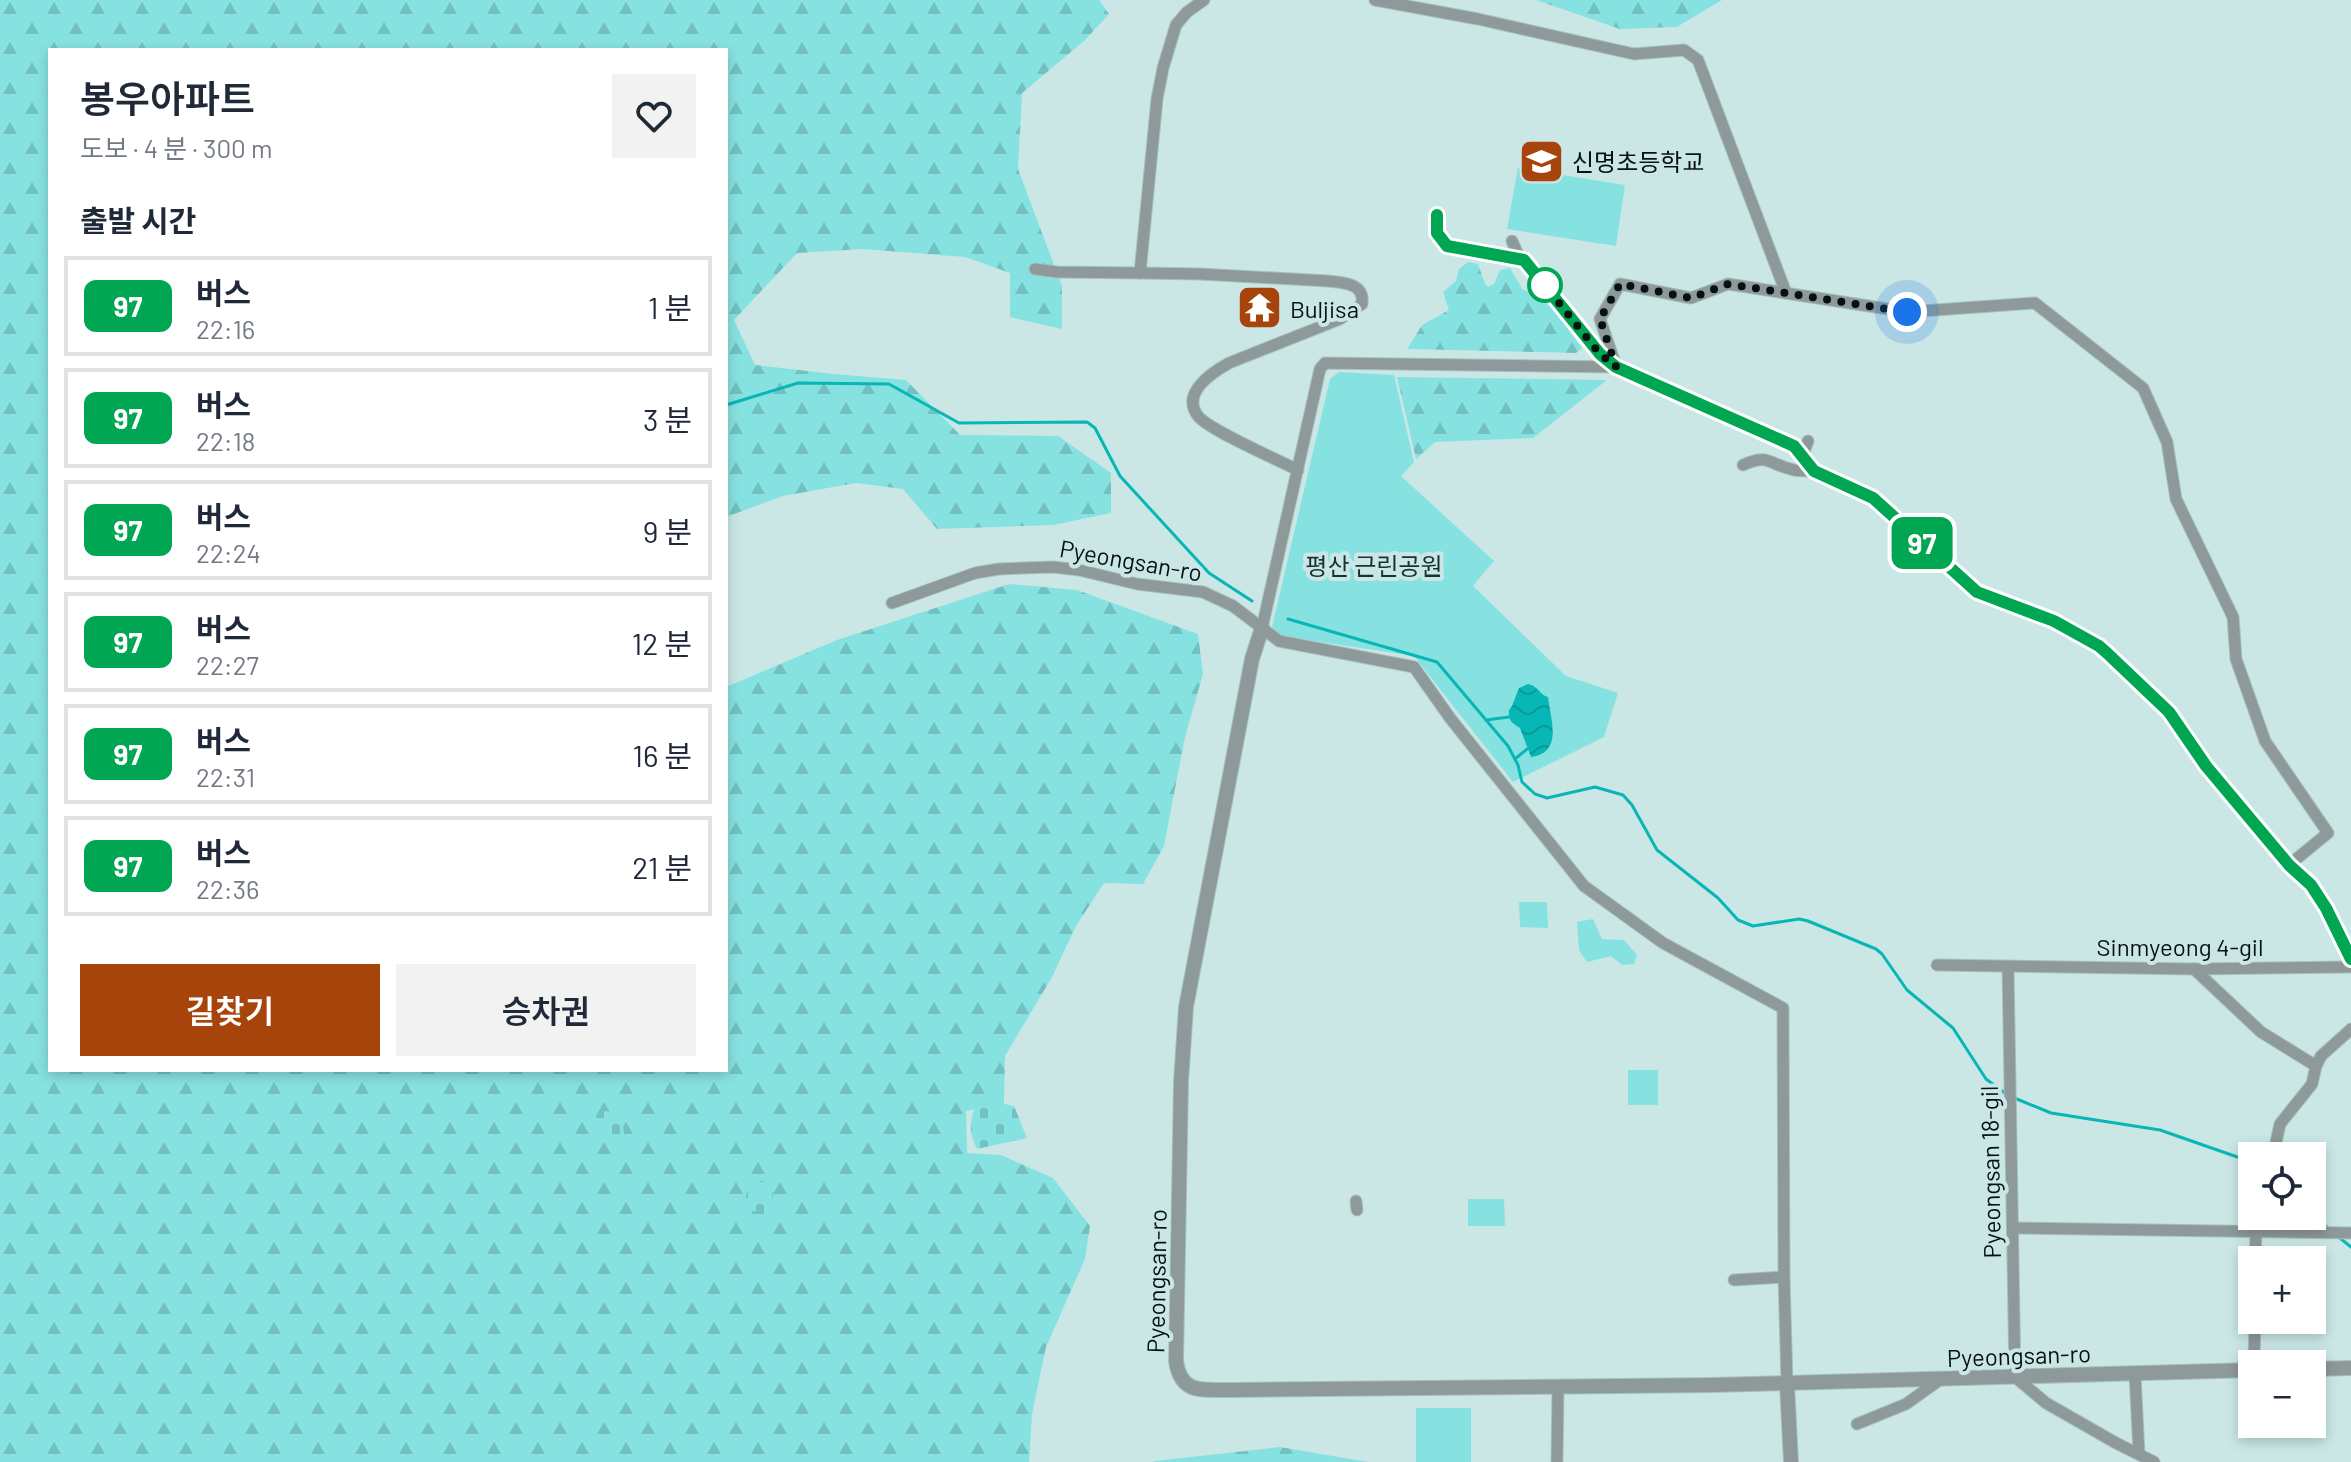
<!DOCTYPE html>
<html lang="ko">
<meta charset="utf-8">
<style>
body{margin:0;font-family:Barlow,"Noto Sans KR",sans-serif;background:#f2f2f3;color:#1f2937;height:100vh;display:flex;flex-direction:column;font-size:30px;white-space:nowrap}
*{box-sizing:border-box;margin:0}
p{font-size:26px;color:#747a83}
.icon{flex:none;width:44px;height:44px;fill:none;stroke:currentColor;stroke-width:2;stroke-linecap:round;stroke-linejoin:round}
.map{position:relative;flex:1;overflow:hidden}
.drawer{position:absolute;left:48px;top:48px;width:680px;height:1024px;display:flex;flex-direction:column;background:#fff;border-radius:0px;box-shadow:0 4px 12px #0003}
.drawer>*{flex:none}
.badge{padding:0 16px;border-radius:12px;font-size:28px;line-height:52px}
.controls{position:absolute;left:2238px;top:1142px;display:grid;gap:16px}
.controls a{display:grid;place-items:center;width:88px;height:88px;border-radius:0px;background:#fff;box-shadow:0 4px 12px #0003;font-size:40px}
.you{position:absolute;width:40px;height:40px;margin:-20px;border:6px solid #fff;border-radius:50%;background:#1a73e8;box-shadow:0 0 0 12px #1a73e833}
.map>.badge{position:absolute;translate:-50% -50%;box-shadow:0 0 0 4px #fff}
h2{padding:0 32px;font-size:30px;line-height:72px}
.round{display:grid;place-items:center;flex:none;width:84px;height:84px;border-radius:0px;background:#f2f2f3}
.head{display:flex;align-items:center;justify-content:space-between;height:136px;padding:0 32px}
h1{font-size:38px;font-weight:600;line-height:60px}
.button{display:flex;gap:16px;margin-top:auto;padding:16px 32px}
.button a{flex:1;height:92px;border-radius:0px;background:#a7440b;color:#fff;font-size:32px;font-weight:600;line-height:92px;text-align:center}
.button a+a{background:#f2f2f3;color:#1f2937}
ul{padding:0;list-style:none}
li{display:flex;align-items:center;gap:24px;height:100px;margin:0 16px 12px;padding:0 16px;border:4px solid #e0e1e3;border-radius:0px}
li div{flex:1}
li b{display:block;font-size:30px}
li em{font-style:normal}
li .badge{min-width:88px;font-weight:700;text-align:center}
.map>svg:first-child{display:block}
.green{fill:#86e2e1}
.forest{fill:url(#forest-firs)}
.cemetery{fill:url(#cemetery-stones)}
.water{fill:url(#water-waves)}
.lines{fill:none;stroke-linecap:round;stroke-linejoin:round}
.stream{stroke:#07b6b5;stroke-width:3}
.minor-casing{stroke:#a7c0c0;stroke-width:13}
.tertiary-casing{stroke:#a7c0c0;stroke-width:16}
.minor{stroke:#8e9a99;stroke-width:11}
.tertiary{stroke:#8e9a99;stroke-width:14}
.line-casing{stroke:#fff;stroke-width:18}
.line{stroke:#00a651;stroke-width:12}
.walk{stroke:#071111;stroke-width:8;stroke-dasharray:0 14.4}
.stop-dot{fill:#fff;stroke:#00a651;stroke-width:4}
.labels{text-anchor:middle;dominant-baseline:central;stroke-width:8;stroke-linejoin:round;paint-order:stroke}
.poi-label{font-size:24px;fill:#071111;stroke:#cae7e6;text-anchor:start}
.street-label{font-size:24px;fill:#071111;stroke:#cae7e6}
.park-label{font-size:24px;fill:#193131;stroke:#cae7e6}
</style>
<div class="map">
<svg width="2351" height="1462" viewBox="0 0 2351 1462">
<defs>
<pattern id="forest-firs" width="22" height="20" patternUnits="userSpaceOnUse" patternTransform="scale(2)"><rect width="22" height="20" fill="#86e2e1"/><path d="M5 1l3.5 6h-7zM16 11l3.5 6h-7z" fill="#72c1c0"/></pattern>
<pattern id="cemetery-stones" width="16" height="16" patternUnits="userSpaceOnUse" patternTransform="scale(2)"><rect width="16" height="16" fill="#86e2e1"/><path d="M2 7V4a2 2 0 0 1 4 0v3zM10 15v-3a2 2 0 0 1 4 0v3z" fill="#72c1c0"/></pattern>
<pattern id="water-waves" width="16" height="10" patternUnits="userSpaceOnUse" patternTransform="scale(2)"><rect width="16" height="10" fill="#07b6b5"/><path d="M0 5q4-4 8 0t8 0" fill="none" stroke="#069b9b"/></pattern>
</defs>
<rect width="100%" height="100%" fill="#cae7e6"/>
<!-- green -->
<g class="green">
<path d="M1518,168L1625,185L1616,246L1507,229Z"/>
<path d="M1339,372L1394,375L1414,462L1401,476L1494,561L1473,586L1566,676L1618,693L1604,737L1513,782L1414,656L1281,636L1272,627L1330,379Z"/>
<path d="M1519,902H1547L1548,928L1520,927Z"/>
<path d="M1593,919L1602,939L1624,940L1637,955L1634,964L1622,965L1611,956L1587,962L1579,950L1577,922Z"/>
<rect x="1628" y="1070" width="30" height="35"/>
<path d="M1468,1199H1504L1505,1226H1468Z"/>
<rect x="1416" y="1408" width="55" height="54"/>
</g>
<!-- forest -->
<g class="forest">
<path d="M0,0H1099L1109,14L1084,41L1022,93L1018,169L1062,286V329L1010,317V273L965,257L863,249L797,253L734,320L755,365L834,374L906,380L960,435L1058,436L1111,473V513L1053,525L937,529L903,489L856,483L783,496L726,517V50H50V1070H726V687L837,640L1009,584L1077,590L1198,634L1203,674L1185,737L1164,846L1143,884L1104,883L1076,926L1052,977L1005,1056L1004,1104L966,1111L967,1153L1001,1155L1053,1178L1090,1226L1085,1259L1046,1347L1032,1414L1029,1462H0Z"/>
<path d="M1536,0H1722L1677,27L1620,29Z"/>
<path d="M1468,262L1478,264L1485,284L1488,287L1494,284L1500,270L1510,268L1523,290L1543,295L1582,348L1576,353L1407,349L1422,325L1449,310L1443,292L1456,281L1459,269Z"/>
<path d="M1397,377L1607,380L1533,438L1435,442L1416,459Z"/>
<path d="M1280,1447L1368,1462H1152L1155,1461Z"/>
</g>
<!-- cemetery -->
<g class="cemetery">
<path d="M991,1101L1014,1106L1027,1138L977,1149C969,1133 969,1122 976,1105Z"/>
<path d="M605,1111L611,1112L623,1123L624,1136L610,1144L599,1135L593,1123L597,1114Z"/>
<path d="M768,1180L773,1194L771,1216L751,1210L745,1200L750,1183Z"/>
</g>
<!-- water -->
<path class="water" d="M1528,684C1538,686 1540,695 1548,697C1551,721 1563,753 1531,757L1520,728C1511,723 1508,720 1509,710L1512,706L1519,688Z"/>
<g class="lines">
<!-- stream -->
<g class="stream">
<path d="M726,405L798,383L889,384L959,423L1087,422L1095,428L1120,476L1209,573L1252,601"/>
<path d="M1288,619L1437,662L1508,746L1518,765L1522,782L1535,794L1547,798L1595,787L1623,795L1632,805L1657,850L1718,898L1738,920L1753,926L1799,919L1808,921L1876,949L1882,954L1907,990L1953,1028L1986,1079L2006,1094"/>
<path d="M1486,720L1509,717"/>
<path d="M1515,759L1527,749"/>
<path d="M2012,1097L2051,1113L2160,1130L2246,1160L2252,1165"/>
<path d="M2312,1216L2328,1228"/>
<path d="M2340,1238L2351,1247"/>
</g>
<defs>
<g id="minor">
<path d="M1375,0L1478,19L1634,54L1684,50L1698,60L1786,293"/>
<path d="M1437,215V233L1447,246L1524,260L1600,354L1616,367L1794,446L1814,471L1873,498L1977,592L2054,621L2107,653L2169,712L2206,766L2289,865L2311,885L2326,908L2351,959"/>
<path d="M1512,241L1520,259"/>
<path d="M1035,269L1057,272L1140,273L1157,99L1163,68L1176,25L1187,12L1204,0"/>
<path d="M1140,273L1200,274L1328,281C1344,283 1365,283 1362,304L1340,319L1229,363C1213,372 1180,393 1198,416C1209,430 1278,460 1298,470"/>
<path d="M1616,366L1600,319L1620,284L1691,298L1728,284L1907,312L2035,303L2143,388L2167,442L2176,499L2233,617L2236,659L2265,741L2328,833L2289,865"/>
<path d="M1802,457L1808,441"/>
<path d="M1743,465C1770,453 1769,465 1794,470C1800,471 1808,471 1814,471"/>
<path d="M892,603L975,573L999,569L1053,567L1079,570L1137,584L1203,592L1233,606L1279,641L1414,667L1450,718L1584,886L1663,943L1783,1008L1784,1277L1787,1384"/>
<path d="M1262,628L1320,369L1325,363L1615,367"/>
<path d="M1937,965L2194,969L2351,967"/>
<path d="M2008,967L2015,1377L2046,1403L2116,1443L2154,1462"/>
<path d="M2194,969L2261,1032L2316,1066L2321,1056L2351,1029"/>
<path d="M2273,1156L2280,1124L2312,1084L2316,1066"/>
<path d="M1356,1201L1357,1210"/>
<path d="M2013,1228L2351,1233"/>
<path d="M2255,1260L2256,1232L2260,1216"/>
<path d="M1734,1280L1784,1277"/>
<path d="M2254,1364L2255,1320"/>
<path d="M2135,1374L2139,1454"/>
<path d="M1857,1424L1906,1404L1941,1379"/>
<path d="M1557,1462L1558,1387"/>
</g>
<g id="tertiary">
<path d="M1262,628L1252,659L1186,1007L1181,1082L1176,1361C1181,1396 1204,1389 1233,1390L1713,1385L2252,1370"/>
<path d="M2312,1369L2351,1368"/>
<path d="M1787,1384L1791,1462"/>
</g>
</defs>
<!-- minor casing -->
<use href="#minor" class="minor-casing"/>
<!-- tertiary casing -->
<use href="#tertiary" class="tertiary-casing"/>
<!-- minor -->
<use href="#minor" class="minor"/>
<!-- tertiary -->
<use href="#tertiary" class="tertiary"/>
</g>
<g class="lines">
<defs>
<path id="line" d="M1437,215V233L1447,246L1524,260L1600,354L1616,367L1794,446L1814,471L1873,498L1977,592L2054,621L2099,646L2107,653L2169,712L2206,766L2289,865L2311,885L2326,908L2351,959"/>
</defs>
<!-- line casing -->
<use href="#line" class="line-casing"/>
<!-- line -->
<use href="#line" class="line"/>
<!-- walk -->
<path class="walk" d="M1545,285L1543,283L1600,354L1616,367L1600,319L1620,284L1691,298L1728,284L1907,312"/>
</g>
<!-- icons -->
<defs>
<symbol id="school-square" viewBox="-11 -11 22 22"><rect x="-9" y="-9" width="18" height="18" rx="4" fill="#a7440b" stroke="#cae7e6"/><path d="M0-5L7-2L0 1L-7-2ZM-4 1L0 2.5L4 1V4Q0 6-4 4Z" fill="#fff"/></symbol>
<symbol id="temple-square" viewBox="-11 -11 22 22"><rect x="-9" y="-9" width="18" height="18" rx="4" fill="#a7440b" stroke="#cae7e6"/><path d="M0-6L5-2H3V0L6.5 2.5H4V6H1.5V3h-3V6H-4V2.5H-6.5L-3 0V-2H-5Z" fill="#fff"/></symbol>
</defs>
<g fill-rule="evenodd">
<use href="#school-square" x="1516" y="136" width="51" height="51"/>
<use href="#temple-square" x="1234" y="282" width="51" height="51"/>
</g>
<!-- markers -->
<circle class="stop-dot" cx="1545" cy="285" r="16"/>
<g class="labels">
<!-- poi labels -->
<g class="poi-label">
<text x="1572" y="161">신명초등학교</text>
<text x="1290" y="308">Buljisa</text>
</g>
<!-- street labels -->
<g class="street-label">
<text transform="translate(1131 560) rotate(10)">Pyeongsan-ro</text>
<text x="2180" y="946">Sinmyeong 4-gil</text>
<text transform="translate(1990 1172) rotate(-91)">Pyeongsan 18-gil</text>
<text transform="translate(1156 1281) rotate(-89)">Pyeongsan-ro</text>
<text transform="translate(2019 1355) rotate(-2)">Pyeongsan-ro</text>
</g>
<!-- park labels -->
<g class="park-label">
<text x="1374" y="565">평산 근린공원</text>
</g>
</g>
</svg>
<div class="controls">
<a><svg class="icon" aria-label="locate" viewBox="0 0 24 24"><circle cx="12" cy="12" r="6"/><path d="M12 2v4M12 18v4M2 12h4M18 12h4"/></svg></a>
<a>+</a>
<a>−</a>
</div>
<div class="you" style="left:1907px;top:312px"></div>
<b class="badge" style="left:1922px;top:543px;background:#00a651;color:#fff">97</b>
<section class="drawer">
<div class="head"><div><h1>봉우아파트</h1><p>도보 · 4 분 · 300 m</p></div><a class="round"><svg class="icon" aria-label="heart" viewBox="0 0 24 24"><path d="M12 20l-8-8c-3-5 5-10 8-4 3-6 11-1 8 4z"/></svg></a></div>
<h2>출발 시간</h2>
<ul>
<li><span class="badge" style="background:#00a651;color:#fff">97</span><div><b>버스</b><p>22:16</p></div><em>1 분</em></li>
<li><span class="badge" style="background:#00a651;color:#fff">97</span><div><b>버스</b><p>22:18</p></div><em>3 분</em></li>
<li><span class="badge" style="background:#00a651;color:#fff">97</span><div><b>버스</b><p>22:24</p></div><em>9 분</em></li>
<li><span class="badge" style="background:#00a651;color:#fff">97</span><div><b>버스</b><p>22:27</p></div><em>12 분</em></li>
<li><span class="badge" style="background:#00a651;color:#fff">97</span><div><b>버스</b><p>22:31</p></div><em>16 분</em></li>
<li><span class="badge" style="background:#00a651;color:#fff">97</span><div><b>버스</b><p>22:36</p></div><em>21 분</em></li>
</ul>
<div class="button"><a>길찾기</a><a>승차권</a></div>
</section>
</div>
